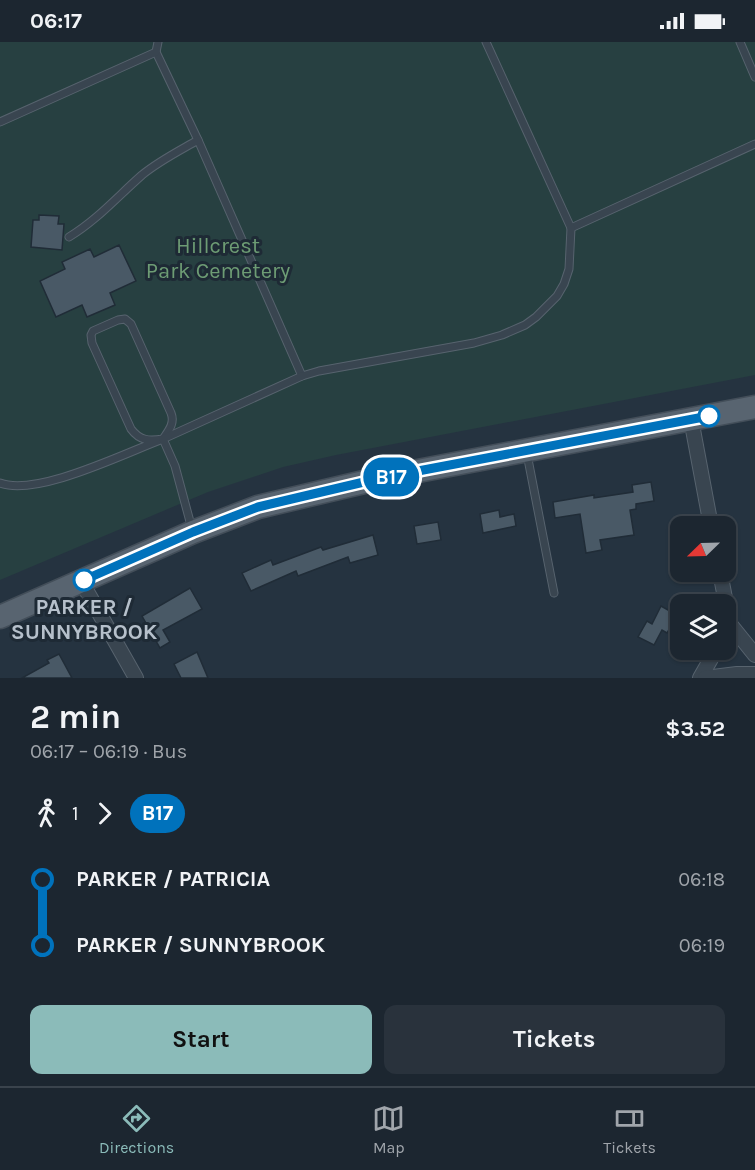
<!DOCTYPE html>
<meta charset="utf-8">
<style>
body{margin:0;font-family:Karla,sans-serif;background:#29323c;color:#f1f3f6;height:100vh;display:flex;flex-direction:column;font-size:22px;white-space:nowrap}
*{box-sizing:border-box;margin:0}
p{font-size:20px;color:#a0a5ab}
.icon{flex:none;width:33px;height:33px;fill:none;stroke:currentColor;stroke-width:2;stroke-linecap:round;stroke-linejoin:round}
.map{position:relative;height:636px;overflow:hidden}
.drawer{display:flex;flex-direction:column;background:#1c2630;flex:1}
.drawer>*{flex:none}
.badge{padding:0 12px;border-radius:20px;font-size:21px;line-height:39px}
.needle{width:39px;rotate:247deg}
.controls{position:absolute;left:670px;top:474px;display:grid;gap:12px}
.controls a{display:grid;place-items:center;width:66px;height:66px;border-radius:12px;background:#1c2630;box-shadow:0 2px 4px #0004,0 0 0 2px #3a434c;font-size:30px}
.map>.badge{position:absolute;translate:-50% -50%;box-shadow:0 0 0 3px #fff}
.legs{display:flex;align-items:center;gap:9px;height:66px;padding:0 30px;font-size:20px}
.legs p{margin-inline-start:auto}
.headline{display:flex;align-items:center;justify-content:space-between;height:102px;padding:0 30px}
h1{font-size:33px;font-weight:700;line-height:45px}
.primary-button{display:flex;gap:12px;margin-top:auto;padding:12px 30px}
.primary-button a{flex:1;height:69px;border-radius:12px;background:#8bbbb9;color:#111;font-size:24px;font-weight:700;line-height:69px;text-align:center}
.primary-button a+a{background:#29323c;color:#f1f3f6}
ul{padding:0 30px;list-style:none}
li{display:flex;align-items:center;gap:21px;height:66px;font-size:22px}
li i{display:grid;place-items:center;width:9px;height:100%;margin:0 8px;background:currentColor}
li i::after{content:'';width:15px;height:15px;margin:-8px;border:4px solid;border-radius:50%;background:#1c2630}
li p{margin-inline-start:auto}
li:first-child i{background:linear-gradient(#0000 50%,currentColor 0)}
li:last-child i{background:linear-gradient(currentColor 50%,#0000 0)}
.status{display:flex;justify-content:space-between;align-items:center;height:42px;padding:0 30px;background:#1c2630;direction:ltr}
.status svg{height:16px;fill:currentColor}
.tab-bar{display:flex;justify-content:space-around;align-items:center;height:84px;border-top:2px solid #3a434c;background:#1c2630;font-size:16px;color:#a0a5ab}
.tab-bar a{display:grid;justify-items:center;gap:3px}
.tab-bar .current{color:#8bbbb9}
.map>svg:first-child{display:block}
.green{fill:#274041}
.building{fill:#495966;stroke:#202c37;stroke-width:1.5}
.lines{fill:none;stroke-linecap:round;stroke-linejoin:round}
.service-casing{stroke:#57636e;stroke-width:9}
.minor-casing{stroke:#57636e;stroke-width:16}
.primary-casing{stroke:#434e59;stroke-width:25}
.service{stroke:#394550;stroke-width:7}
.minor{stroke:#394550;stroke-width:14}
.primary{stroke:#586470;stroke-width:22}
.line-1-casing{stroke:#fff;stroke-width:14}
.line-1{stroke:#0072bc;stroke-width:9}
.stop-1-dot{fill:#fff;stroke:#0072bc;stroke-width:3}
.labels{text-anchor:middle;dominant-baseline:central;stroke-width:6;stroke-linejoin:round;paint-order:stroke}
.park-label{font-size:22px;fill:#6d9c74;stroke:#1e2a35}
.stop-label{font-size:22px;font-weight:bold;fill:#b6c0cb;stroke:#1e2a35}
</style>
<div class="status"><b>06:17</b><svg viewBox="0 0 49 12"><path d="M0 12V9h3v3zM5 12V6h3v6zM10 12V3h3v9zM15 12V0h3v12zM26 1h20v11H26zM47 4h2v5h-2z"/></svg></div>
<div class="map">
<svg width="755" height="636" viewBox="0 0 755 636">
<rect width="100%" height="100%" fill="#253340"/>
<!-- green -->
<path class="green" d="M0,0H755V333L336,413L283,425L208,450L0,538Z"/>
<!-- building -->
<g class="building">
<path d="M39,173L59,174L58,182H64L62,208L31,205L33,178H39Z"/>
<path d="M119,203L136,239L110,251L115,263L87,275L82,263L56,275L40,239L65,227L62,220L90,207L94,215Z"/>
<path d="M651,440L654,459L636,462V467L630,468L634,493L600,498L602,508L586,511L580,472L555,476L553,460L594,453V456L633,450L632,443Z"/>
<path d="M499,468L500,475L514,472L516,484L483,491L480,472Z"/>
<path d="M438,480L441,498L417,502L414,484Z"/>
<path d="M373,493L378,513L350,521L348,515L298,534L296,529L251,549L242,531L271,518L273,523L321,505L323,508Z"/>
<path d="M190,546L202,567L163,588L170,600L160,606L142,574Z"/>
<path d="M661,564L677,573L667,591L662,588L654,603L638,595L647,579L652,582Z"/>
<path d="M197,610L208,636H181L174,622Z"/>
<path d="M59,612L72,636H22L49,621L47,618Z"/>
</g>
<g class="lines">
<defs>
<g id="service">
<path d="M740,0L755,35"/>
<path d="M156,10L198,98L302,334"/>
<path d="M0,80L156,10L158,0"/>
<path d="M571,186L755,102"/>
<path d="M69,195C97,178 117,155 142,133C159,119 179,109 198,98"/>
<path d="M527,412L554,551"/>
<path d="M0,441C37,455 125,411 163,397C169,388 175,381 171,371L131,282L125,277L118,278L93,289L91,293L92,301L131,387C140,399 149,399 163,397"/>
<path d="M192,487L175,424L163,397L302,334L319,329L474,301L502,293L525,283L536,275L557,254L564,242L569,227L571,186L486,0"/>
</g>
<g id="minor">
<path d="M691,377L711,484"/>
<path d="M720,530L730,582L755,613"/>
<path d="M81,539L136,636"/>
<path d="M700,636L716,608"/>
<path d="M705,636L737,632H755"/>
</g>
<path id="primary" d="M0,575L193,490L258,465L381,436L755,365"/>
</defs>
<!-- service casing -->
<use href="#service" class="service-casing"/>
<!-- minor casing -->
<use href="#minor" class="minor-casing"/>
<!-- primary casing -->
<use href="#primary" class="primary-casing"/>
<!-- service -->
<use href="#service" class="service"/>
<!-- minor -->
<use href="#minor" class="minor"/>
<!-- primary -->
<use href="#primary" class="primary"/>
</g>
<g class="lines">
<defs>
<path id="line-1" d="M84,538L193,490L258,465L381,436L709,374"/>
</defs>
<!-- line-1 casing -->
<use href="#line-1" class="line-1-casing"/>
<!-- line-1 -->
<use href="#line-1" class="line-1"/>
</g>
<!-- markers -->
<g class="stop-1-dot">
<circle cx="709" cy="374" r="10"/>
<circle cx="84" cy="538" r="10"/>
</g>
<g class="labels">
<!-- park labels -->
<g class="park-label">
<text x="218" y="204">Hillcrest<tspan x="218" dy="25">Park Cemetery</tspan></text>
</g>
<!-- stop labels -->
<g class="stop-label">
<text x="84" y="565">PARKER /<tspan x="84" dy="25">SUNNYBROOK</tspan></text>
</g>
</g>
</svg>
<div class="controls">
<a><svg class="needle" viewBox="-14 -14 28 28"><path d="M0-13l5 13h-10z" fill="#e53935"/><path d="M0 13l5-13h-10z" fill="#a0a5ab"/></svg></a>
<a><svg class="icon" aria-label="layers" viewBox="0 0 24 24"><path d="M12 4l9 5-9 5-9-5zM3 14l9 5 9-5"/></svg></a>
</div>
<b class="badge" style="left:391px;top:435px;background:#0072bc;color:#fff">B17</b>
</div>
<section class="drawer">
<div class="headline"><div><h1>2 min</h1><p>06:17 – 06:19 · Bus</p></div><b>$3.52</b></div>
<div class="legs"><svg class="icon" aria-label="walk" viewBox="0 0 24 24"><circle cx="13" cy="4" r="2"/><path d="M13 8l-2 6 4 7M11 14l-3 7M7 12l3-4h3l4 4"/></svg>1<svg class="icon" aria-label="forward" viewBox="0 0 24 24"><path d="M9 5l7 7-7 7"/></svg><b class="badge" style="background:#0072bc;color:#fff">B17</b></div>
<ul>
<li><i style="color:#0072bc"></i><b>PARKER / PATRICIA</b><p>06:18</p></li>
<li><i style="color:#0072bc"></i><b>PARKER / SUNNYBROOK</b><p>06:19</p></li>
</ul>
<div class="primary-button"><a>Start</a><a>Tickets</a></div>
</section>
<nav class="tab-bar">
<a class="current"><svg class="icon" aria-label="directions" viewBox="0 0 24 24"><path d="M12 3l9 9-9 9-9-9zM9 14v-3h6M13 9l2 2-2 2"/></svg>Directions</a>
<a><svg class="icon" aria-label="map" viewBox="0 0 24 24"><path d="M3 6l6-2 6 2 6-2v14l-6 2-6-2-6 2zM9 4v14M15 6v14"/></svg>Map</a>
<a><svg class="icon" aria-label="tickets" viewBox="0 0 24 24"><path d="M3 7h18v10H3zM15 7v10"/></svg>Tickets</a>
</nav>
